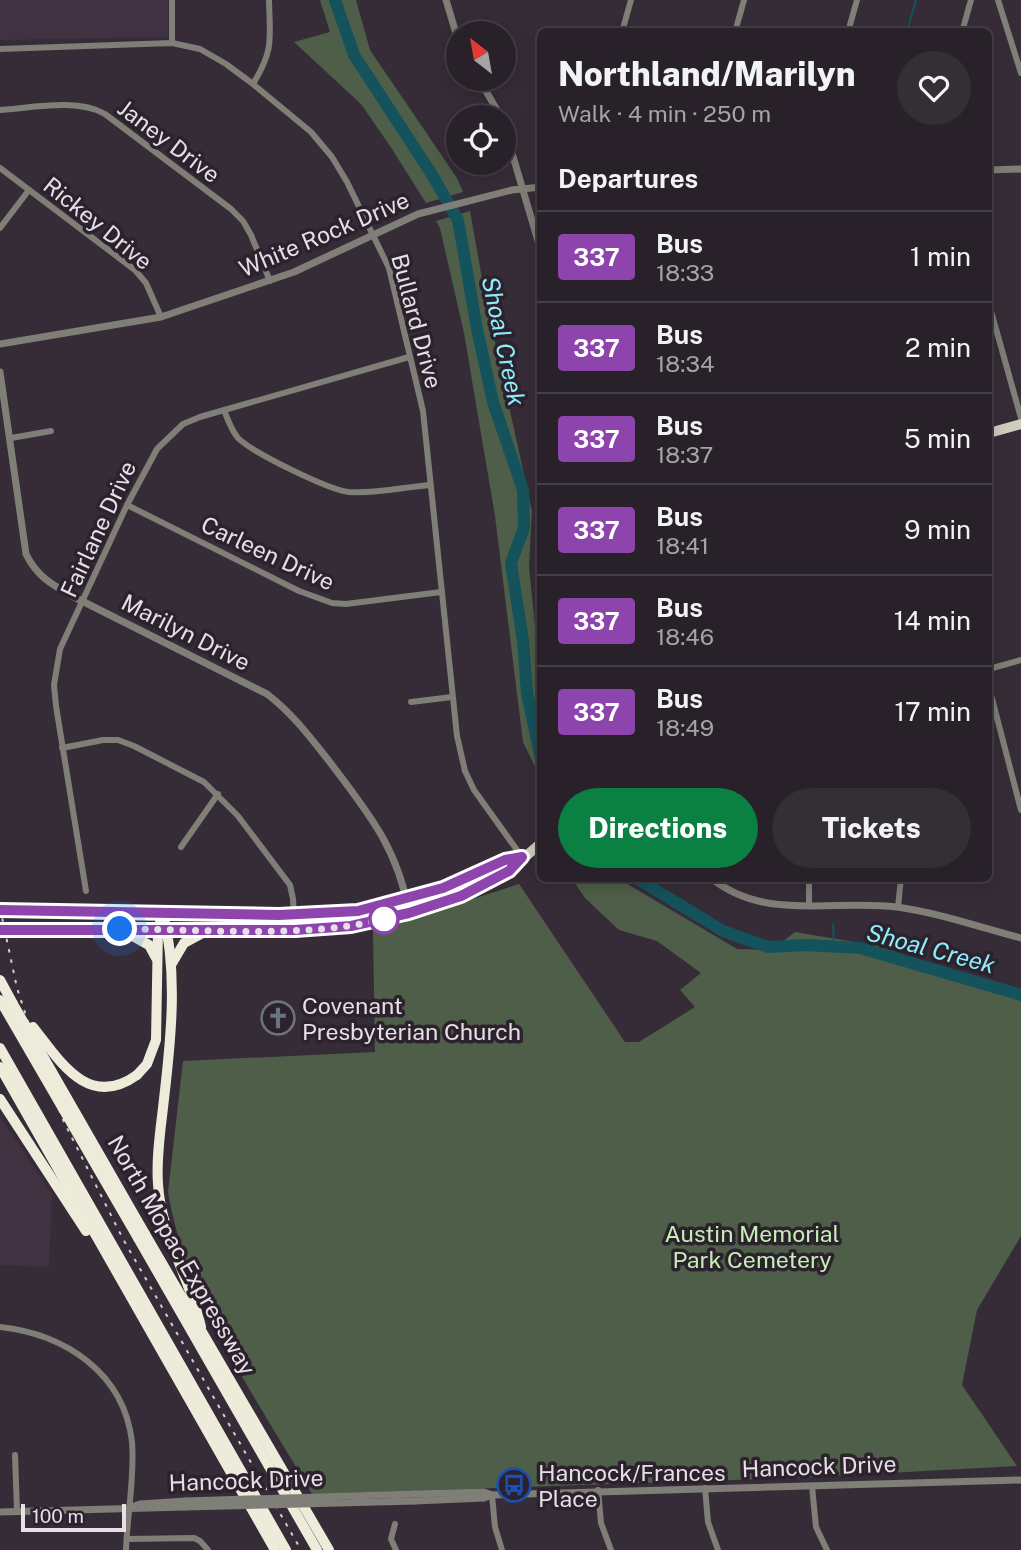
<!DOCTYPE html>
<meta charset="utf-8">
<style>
body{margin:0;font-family:"Public Sans",sans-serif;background:#342e35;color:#f1f3f6;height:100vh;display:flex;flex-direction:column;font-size:26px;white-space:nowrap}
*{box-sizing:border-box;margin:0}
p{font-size:23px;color:#a5a3a8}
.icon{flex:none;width:38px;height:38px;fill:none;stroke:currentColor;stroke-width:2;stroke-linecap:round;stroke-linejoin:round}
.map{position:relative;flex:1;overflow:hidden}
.sheet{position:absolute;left:537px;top:28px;width:455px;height:854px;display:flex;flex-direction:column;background:#282129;border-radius:10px;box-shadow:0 4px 18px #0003,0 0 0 2px #443e46}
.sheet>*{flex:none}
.badge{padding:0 14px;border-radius:5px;font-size:24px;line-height:46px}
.needle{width:46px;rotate:329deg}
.buttons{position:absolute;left:446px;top:21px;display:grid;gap:14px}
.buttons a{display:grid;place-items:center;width:70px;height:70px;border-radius:50%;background:#282129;box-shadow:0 4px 18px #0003,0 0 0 2px #443e46;font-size:35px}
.scale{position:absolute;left:21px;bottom:18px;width:105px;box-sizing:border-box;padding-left:7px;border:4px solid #e6dfe6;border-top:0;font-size:19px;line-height:24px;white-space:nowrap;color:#e6dfe6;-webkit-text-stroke:5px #2c222d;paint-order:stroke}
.you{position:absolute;width:35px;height:35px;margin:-18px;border:5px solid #fff;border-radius:50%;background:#1a73e8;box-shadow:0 0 0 10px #1a73e833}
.map>.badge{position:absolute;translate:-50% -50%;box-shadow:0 0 0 4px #fff}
h2{padding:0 21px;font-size:26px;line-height:63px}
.round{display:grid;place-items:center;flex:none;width:74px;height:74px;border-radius:37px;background:#342e35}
.overview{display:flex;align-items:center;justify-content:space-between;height:119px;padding:0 21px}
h1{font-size:33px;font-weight:800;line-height:52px}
.primary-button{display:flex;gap:14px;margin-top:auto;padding:14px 21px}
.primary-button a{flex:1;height:80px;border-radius:42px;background:#0b8043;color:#fff;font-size:28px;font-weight:800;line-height:80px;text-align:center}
.primary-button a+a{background:#342e35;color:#f1f3f6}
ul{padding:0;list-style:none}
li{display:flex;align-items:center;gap:21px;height:91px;padding:0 21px;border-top:2px solid #443e46}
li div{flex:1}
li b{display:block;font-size:26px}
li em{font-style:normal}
li .badge{min-width:77px;font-weight:700;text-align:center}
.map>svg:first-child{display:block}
.built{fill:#413242}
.green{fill:#4f5e49}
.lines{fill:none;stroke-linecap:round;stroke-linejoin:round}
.stream{stroke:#14535b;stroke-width:2}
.river{stroke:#14535b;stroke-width:12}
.minor{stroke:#7f7e77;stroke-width:6}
.tertiary{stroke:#7f7e77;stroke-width:7}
.primary{stroke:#ceccbd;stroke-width:10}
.motorway{stroke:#edebd9;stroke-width:10}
.rail{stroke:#d3cbd3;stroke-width:2;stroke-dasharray:3.5 7;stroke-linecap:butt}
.tertiary-bridge{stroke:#7f7e77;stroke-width:7}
.motorway-bridge{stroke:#edebd9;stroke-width:10}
.line-casing{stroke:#fff;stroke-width:16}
.line{stroke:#8e44ad;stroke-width:10}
.walk{stroke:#e6dfe6;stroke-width:7;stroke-dasharray:0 12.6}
.stop-dot{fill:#fff;stroke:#8e44ad;stroke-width:3.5}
.labels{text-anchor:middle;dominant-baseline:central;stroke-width:7;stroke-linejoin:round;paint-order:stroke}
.street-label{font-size:23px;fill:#e6dfe6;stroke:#2c222d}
.poi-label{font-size:23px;fill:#e6dfe6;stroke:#2c222d;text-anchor:start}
.park-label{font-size:23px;fill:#c3efb3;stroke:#2c222d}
.water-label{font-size:24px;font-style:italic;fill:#8dedfb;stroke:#2c222d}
</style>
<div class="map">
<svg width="1021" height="1550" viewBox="0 0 1021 1550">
<rect width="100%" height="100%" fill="#362c37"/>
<!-- built -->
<g class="built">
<path d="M0,0H168V37L0,40Z"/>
<path d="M0,1116L52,1194L49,1267L0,1265Z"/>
</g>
<!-- green -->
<g class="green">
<path d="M320,0H356L370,50L457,178L463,192L426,203L392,149L361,104L294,42L330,32Z"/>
<path d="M470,211L487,306L532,511L529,567L541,685V779L523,742L495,516L464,333L440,228L436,221Z"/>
<path d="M572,879H619L737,949L772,950L795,932L878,946L1021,995V1236L977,1310L962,1385L1017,1466L796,1478L312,1494C259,1403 185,1297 168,1192L183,1061L375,1052L373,931L519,884L625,1042H639L695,1007L680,990L701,973L657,941L619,930L585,898Z"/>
</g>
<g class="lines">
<!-- stream -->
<g class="stream">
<path d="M907,32L916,0"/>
<path d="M833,924L834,946"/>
</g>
<!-- river -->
<g class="river">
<path d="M335,0L354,55L431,173L458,220L477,329L493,402L523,490L524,528L511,563L523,641L527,693L541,759"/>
<path d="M636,878L723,931L768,947L806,945L860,948L1021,995"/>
</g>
<!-- minor -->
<g class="minor">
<path d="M172,0V43"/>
<path d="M998,0L1021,73"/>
<path d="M622,32L631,0"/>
<path d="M735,32L744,0"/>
<path d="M848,32L857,0"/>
<path d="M962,32L971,0"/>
<path d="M0,49L172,43L200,49L226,64L253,84L311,132L332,157L347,182L389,268L423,411L457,736L465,771L474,790L522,857"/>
<path d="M253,84C274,50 270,39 269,0"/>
<path d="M0,110C32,108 77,98 105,114L231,209L243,221L251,235L270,281"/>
<path d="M0,168L135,270L146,283L161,317"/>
<path d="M0,228L29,190"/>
<path d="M989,304L1021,418"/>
<path d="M224,410C228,420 231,430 238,438C253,453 329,490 349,492C376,494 404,487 430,485"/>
<path d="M11,438L51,431"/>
<path d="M127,505L299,591L332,603L346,604L441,592"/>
<path d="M989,669L1021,660"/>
<path d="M989,687L1021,810"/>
<path d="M411,702L452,697"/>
<path d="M62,748L103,740H118L134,746L204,782L238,816L290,885L293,899L295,930"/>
<path d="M181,847L218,794"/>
<path d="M86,891L56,706L54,685L60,649L127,505L157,449L183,424L200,417L409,357"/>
<path d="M809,906V878"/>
<path d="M898,907L901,878"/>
<path d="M0,1327C64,1334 124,1372 132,1442C135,1477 127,1515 126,1550"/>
<path d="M15,1455L17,1511"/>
<path d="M812,1486L816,1527L827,1550"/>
<path d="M705,1488L708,1522L718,1550"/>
<path d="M598,1490L601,1523L611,1550"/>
<path d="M492,1495L495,1527L502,1550"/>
<path d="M395,1524L391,1539L396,1550"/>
<path d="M127,1539L194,1538L200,1541L208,1550"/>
</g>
<!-- tertiary -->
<g class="tertiary">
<path d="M446,0L458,40"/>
<path d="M479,79L501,117"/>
<path d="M504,126L541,251"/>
<path d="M989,170L1021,169"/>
<path d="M0,344L161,317L294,272L418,214L512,190L541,187"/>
<path d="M0,372L26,554C37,577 53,585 74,597L267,694C292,713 310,737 329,761C367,811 398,848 409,913"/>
<path d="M711,878C765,922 834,899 897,907C939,913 980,927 1021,938"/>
<path d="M415,1494L484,1492L492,1495L1021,1480"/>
<path d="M415,1501L484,1498L491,1495"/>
<path d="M131,1507L140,1504L186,1501"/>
<path d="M0,1512L185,1507"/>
</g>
<!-- primary -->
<g class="primary">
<path d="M989,433L1021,424"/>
<path d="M0,910L279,915C337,914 392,907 447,887C472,878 495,861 521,857"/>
<path d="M0,930H295L355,925L409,913L461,896L509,871L541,843"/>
</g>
<!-- motorway -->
<g class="motorway">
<path d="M163,913C178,972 171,1039 164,1099C161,1127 156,1156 158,1184C161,1235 190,1278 201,1327"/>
<path d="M120,929L149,945L156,958"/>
<path d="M171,965L184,943L208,930"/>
<path d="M0,980L13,1004"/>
<path d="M0,1048L286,1550"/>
<path d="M0,1067L275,1550"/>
<path d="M137,1075L147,1064L156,1040L158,929L162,916"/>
<path d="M0,1099L86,1231"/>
<path d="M145,1234L329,1550"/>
<path d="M138,1238L317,1550"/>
</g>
<!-- rail -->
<path class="rail" d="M0,908L17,988L45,1074L64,1122L123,1239L301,1550"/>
<!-- tertiary-bridge -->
<g class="tertiary-bridge">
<path d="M186,1501L415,1494"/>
<path d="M185,1507L415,1501"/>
</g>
<!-- motorway-bridge -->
<g class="motorway-bridge">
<path d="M0,1000L138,1238"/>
<path d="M13,1004L145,1234"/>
<path d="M33,1027C60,1061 88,1110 137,1075"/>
</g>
</g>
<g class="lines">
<defs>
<path id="line" d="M0,910L279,915L358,911L443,888L505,860L522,857L509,871L461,896L409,913L351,926L295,930H0"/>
</defs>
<!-- line casing -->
<use href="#line" class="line-casing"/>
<!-- line -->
<use href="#line" class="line"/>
<!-- walk -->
<path class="walk" d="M120,929C204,929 304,939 384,919"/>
</g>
<!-- icons -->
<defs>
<symbol id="church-ring" viewBox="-11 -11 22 22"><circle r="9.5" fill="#2c222d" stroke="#6b7280" stroke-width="1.5"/><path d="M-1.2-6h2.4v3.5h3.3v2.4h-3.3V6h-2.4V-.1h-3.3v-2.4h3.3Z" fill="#6b7280"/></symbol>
<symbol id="bus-ring" viewBox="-11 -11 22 22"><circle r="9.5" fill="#2c222d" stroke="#1a4fb4" stroke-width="1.5"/><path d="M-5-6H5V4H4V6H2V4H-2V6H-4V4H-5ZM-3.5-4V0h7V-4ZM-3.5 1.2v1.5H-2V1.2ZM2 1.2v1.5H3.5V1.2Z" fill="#1a4fb4"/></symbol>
</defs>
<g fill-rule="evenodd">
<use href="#church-ring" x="259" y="999" width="38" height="38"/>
<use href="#bus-ring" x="495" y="1466" width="38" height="38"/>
</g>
<!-- markers -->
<circle class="stop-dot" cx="384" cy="919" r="14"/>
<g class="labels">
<!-- street labels -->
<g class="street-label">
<text transform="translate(169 141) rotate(37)">Janey Drive</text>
<text transform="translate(98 223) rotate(39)">Rickey Drive</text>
<text transform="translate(324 234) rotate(-23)">White Rock Drive</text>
<text transform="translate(417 321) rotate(75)">Bullard Drive</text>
<text transform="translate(98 529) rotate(-65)">Fairlane Drive</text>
<text transform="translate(268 553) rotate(25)">Carleen Drive</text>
<text transform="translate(186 632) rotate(27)">Marilyn Drive</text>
<text transform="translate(182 1255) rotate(60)">North Mopac Expressway</text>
<text transform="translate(819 1466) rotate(-2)">Hancock Drive</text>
<text transform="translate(246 1480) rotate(-2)">Hancock Drive</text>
</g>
<!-- poi labels -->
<g class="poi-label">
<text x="302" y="1005">Covenant<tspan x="302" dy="26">Presbyterian Church</tspan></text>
<text x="538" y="1472">Hancock/Frances<tspan x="538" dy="26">Place</tspan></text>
</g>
<!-- park labels -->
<g class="park-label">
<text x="752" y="1233">Austin Memorial<tspan x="752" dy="26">Park Cemetery</tspan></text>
</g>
<!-- water labels -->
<g class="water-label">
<text transform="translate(504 341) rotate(78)">Shoal Creek</text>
<text transform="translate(931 948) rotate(15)">Shoal Creek</text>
</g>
</g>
</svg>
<div class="buttons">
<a><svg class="needle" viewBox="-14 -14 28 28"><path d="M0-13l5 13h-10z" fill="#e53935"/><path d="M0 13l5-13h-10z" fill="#a5a3a8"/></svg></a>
<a><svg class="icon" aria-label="locate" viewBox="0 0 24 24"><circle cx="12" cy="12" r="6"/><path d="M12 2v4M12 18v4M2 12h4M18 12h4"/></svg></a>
</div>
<div class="scale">100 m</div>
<div class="you" style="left:120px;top:929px"></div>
<section class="sheet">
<div class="overview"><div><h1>Northland/Marilyn</h1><p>Walk · 4 min · 250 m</p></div><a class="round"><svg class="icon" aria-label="heart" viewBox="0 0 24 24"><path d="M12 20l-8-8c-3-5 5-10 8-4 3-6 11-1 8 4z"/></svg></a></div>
<h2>Departures</h2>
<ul>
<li><span class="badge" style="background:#8e44ad;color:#fff">337</span><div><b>Bus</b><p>18:33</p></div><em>1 min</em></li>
<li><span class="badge" style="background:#8e44ad;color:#fff">337</span><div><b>Bus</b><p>18:34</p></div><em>2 min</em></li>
<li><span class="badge" style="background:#8e44ad;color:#fff">337</span><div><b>Bus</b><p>18:37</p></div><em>5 min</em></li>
<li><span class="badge" style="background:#8e44ad;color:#fff">337</span><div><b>Bus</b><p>18:41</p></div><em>9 min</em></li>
<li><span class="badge" style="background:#8e44ad;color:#fff">337</span><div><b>Bus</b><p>18:46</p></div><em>14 min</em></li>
<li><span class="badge" style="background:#8e44ad;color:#fff">337</span><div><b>Bus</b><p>18:49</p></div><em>17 min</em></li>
</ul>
<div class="primary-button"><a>Directions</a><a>Tickets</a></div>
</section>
</div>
